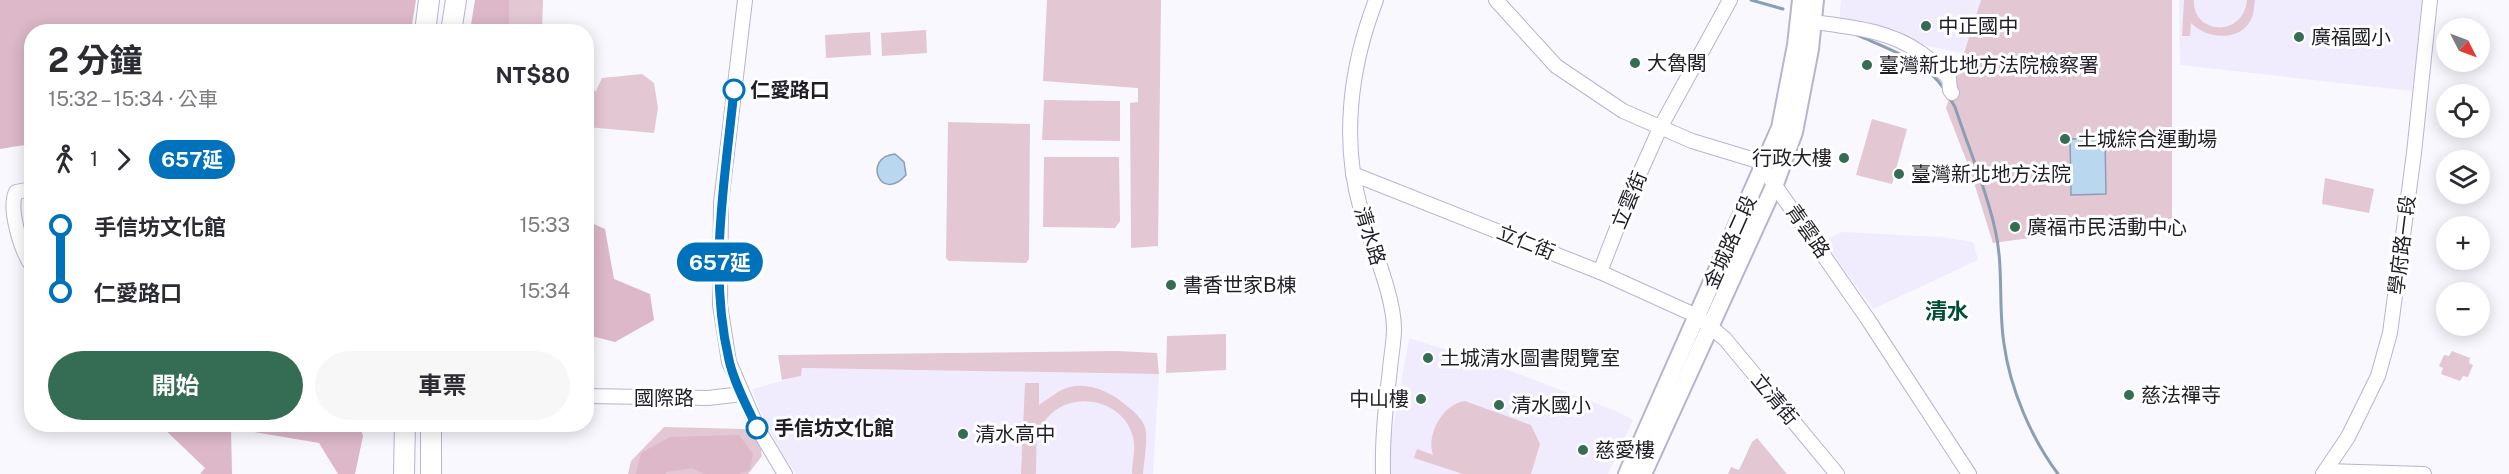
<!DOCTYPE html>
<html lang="zh-TW">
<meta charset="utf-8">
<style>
body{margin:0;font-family:"Public Sans","Noto Sans TC",sans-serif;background:#f7f7f7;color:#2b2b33;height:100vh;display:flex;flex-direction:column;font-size:22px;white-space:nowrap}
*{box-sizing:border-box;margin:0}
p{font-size:20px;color:#7c7c81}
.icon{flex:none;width:33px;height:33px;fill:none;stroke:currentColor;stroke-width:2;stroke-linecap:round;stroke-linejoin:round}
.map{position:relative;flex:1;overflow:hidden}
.details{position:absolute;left:24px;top:24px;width:570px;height:408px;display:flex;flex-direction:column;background:#fff;border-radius:24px;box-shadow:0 3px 15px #0003}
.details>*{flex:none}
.badge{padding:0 12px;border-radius:20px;font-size:21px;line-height:39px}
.needle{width:39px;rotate:132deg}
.controls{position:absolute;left:2436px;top:18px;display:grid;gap:12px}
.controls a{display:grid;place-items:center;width:54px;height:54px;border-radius:50%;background:#fff;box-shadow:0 3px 15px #0003;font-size:30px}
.map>.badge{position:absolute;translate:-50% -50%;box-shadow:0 0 0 3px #fff}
.legs{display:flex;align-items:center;gap:9px;height:66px;padding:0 24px;font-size:20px}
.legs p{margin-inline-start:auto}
.summary{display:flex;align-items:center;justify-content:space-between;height:102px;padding:0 24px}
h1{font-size:33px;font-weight:700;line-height:45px}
.button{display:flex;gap:12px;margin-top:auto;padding:12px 24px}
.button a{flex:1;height:69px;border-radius:36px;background:#356c54;color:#fff;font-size:24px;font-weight:700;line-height:69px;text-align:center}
.button a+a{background:#f7f7f7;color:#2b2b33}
ul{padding:0 24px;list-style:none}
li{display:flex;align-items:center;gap:21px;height:66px;font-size:22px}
li i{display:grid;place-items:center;width:9px;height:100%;margin:0 8px;background:currentColor}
li i::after{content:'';width:15px;height:15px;margin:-8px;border:4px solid;border-radius:50%;background:#fff}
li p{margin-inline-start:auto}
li:first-child i{background:linear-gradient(#0000 50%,currentColor 0)}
li:last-child i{background:linear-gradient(currentColor 50%,#0000 0)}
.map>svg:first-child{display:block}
.built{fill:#f0ecfd}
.green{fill:#e3c7d3}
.forest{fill:#dcb8c8}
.water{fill:#b9d7ef;stroke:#8b9fb4;stroke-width:1.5}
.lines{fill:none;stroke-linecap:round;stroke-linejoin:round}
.stream{stroke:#8b9fb4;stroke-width:3}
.minor-casing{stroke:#bab2d3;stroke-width:16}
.major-casing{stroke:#bab2d3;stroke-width:20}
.highway-casing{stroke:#bab2d3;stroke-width:22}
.minor{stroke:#fff;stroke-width:14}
.major{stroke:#fff;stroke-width:16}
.highway{stroke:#fff;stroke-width:20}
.line-1-casing{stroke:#fff;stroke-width:14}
.line-1{stroke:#0072bc;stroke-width:9}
.poi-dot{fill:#356c54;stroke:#fff;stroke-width:2}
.stop-1-dot{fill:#fff;stroke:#0072bc;stroke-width:3}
.labels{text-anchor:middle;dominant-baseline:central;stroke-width:6;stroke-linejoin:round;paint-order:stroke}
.poi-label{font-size:20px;fill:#201d29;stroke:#fff;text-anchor:start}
.stop-label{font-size:20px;font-weight:bold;fill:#201d29;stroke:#fff;text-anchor:start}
.street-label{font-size:20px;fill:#201d29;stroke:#fff}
.quarter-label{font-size:22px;font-weight:bold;fill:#024e35;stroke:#fff}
</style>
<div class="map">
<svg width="2509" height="474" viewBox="0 0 2509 474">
<rect width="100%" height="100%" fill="#faf8ff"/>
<!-- built -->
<g class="built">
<path d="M1841,0H1981L1963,53L1917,44L1886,28L1871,23L1839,21Z"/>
<path d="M2179,0H2423L2412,91L2180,65Z"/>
<path d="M1842,232L1941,237L1973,242L1978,260L1873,309L1823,241Z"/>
<path d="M1409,338L1495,365L1616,411L1633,420L1608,474H1391L1388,456Z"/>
<path d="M802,368L1159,374L1153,474H796L781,452L762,415L752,389L801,376Z"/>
</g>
<!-- green -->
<g class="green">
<path d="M503,0H543L542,31L498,32Z"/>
<path d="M1047,0H1161L1158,246L1131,248L1130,103L1138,102V88L1043,81Z"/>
<path d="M1981,0H2172V219L1993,243L1970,170L1946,108Z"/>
<path d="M2184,0H2194C2192,34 2243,39 2247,0H2255C2254,4 2254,10 2253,14C2245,43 2207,40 2191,23L2190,36H2182Z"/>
<path d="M926,30L927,53L882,56L881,33Z"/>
<path d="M870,32L871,55L826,58L825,35Z"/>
<path d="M642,74L654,83L658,108L654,133L587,127V90L596,91L602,78Z"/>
<path d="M1044,100L1120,101V141L1042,140Z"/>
<path d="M1872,119L1907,129L1892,184L1856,175Z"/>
<path d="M948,122L1030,124L1029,259L1026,263L949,261L946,258Z"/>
<path d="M1044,157H1119L1120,221L1115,228L1043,227Z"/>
<path d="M2325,178L2374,189L2369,213L2322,204Z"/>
<path d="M1226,334V370L1166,373L1167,336Z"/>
<path d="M1117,351L1157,353L1159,374L802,368L801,376L782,380L778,355Z"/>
<path d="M2452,351L2470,358L2469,363L2473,365L2468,377L2463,376L2460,381L2441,374L2443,368L2439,366L2444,355L2449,356Z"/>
<path d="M1025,383H1039V405C1045,401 1052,396 1058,392C1081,378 1109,390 1127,406C1135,412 1145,421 1146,432C1147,445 1144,461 1143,474H1132C1132,463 1136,448 1133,437C1124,400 1073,389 1048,417C1046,420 1041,424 1039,428C1035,438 1037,462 1036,474H1021Z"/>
<path d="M1465,401L1531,425L1540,444L1531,474H1463L1414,458L1417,449L1433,455C1426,434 1443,404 1465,401Z"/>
<path d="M664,427L745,429L760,444L762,456L748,474H628L631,461Z"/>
<path d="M1757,438L1787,474H1728L1731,467L1739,470L1752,442Z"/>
</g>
<!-- forest -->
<g class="forest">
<path d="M0,0H416L411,31L32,32L31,144L0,149Z"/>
<path d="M475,0H509V31H470Z"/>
<path d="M587,221L605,229L614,279L650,294L654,320L615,342L587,335Z"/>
<path d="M160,425H359L363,436L355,474H338L319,443L231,428L232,474H200L205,468Z"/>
<path d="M739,435L753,454L750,470L738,474H705L692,468L666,472V474H636L641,453L670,437Z"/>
</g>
<!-- water -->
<g class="water">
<path d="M2105,138L2106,194L2071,195L2070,139Z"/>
<path d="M895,154L904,162L906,175C880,204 862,157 895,154Z"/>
</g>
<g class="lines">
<!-- stream -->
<g class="stream">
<path d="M1751,0L1783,9"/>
<path d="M1857,35C1886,48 1926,61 1944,89"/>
<path d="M1949,97L1955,107C1968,147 1986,188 1995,229C2004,267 1998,306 2004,344C2010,388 2031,438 2058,474"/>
</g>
<defs>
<g id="minor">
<path d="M745,0L721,203L720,305L729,362L758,429L785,474"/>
<path d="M1376,0C1350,67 1341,141 1361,210C1371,244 1394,295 1394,329C1394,342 1391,356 1390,369C1386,404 1382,439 1383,474"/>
<path d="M1496,0L1556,66L1623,111L1692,141L1758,161L1867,318L1969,474"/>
<path d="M1813,22C1850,27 1889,30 1921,53C1931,60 1940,70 1949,78L1950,90L1952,93"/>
<path d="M1353,174L1600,272L1697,316L1725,339L1837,474"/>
<path d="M32,189L16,192C8,208 21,251 32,266"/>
<path d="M1600,272L1627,202L1660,128L1730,0"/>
<path d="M586,396L708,398L742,394"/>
<path d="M2326,471L2424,474"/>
<path d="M2323,474L2348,437L2378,376L2390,333L2414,153L2430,0"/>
</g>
<g id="major">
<path d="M1627,474L1780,128L1796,45L1801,0"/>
<path d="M1643,474L1775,184L1794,132L1810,49L1815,0"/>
</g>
<g id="highway">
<path d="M425,32L429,0"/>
<path d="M451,32L456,0"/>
<path d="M404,474L405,424"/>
<path d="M431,474V424"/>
</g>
</defs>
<!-- minor casing -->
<use href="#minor" class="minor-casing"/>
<!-- major casing -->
<use href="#major" class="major-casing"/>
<!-- highway casing -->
<use href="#highway" class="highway-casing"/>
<!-- minor -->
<use href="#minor" class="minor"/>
<!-- major -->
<use href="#major" class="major"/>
<!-- highway -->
<use href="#highway" class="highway"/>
</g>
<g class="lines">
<defs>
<path id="line-1" d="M734,90C725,180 708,271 729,360C734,383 747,406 757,428"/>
</defs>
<!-- line-1 casing -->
<use href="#line-1" class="line-1-casing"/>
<!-- line-1 -->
<use href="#line-1" class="line-1"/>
</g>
<!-- markers -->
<g class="poi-dot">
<circle cx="1926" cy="26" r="6"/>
<circle cx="2299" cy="37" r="6"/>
<circle cx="1635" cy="63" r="6"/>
<circle cx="1867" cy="65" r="6"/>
<circle cx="2065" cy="139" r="6"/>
<circle cx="1844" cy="158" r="6"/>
<circle cx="1899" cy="174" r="6"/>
<circle cx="2015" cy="227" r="6"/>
<circle cx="1171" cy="285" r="6"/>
<circle cx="1428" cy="358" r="6"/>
<circle cx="2129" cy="395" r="6"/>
<circle cx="1421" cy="399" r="6"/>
<circle cx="1499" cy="405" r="6"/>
<circle cx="963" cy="434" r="6"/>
<circle cx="1583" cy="450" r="6"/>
</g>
<g class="stop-1-dot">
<circle cx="734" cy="90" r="10"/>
<circle cx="757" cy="428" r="10"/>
</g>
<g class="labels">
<!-- poi labels -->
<g class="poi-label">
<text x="1938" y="26">中正國中</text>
<text x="2311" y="37">廣福國小</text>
<text x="1647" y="63">大魯閣</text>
<text x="1879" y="65">臺灣新北地方法院檢察署</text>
<text x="2077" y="139">土城綜合運動場</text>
<text x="1832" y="158" text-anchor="end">行政大樓</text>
<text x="1911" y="174">臺灣新北地方法院</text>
<text x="2027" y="227">廣福市民活動中心</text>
<text x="1183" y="285">書香世家B棟</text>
<text x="1440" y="358">土城清水圖書閱覽室</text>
<text x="2141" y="395">慈法禪寺</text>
<text x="1409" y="399" text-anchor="end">中山樓</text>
<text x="1511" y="405">清水國小</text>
<text x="975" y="434">清水高中</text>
<text x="1595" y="450">慈愛樓</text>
</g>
<!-- stop labels -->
<g class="stop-label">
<text x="750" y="90">仁愛路口</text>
<text x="774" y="428">手信坊文化館</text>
</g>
<!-- street labels -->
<g class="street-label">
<text transform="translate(1629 200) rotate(-67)">立雲街</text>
<text transform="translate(1808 231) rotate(55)">青雲路</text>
<text transform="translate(1370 236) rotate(73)">清水路</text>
<text transform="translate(1526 242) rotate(22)">立仁街</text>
<text transform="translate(1730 242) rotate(-66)">金城路二段</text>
<text transform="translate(2402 245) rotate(-83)">學府路一段</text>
<text x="664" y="398">國際路</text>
<text transform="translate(1775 399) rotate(50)">立清街</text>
</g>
<!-- quarter labels -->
<g class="quarter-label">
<text x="1947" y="311">清水</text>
</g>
</g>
</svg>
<div class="controls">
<a><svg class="needle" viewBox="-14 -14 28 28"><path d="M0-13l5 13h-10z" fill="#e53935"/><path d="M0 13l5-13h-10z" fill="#7c7c81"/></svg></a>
<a><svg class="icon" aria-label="locate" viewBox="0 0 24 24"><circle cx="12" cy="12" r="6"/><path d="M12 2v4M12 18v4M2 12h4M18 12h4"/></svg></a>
<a><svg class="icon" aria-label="layers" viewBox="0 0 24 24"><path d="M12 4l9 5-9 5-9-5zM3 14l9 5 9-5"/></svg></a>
<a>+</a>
<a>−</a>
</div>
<b class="badge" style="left:720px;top:262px;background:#0072bc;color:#fff">657延</b>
<section class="details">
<div class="summary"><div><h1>2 分鐘</h1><p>15:32 – 15:34 · 公車</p></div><b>NT$80</b></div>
<div class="legs"><svg class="icon" aria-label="walk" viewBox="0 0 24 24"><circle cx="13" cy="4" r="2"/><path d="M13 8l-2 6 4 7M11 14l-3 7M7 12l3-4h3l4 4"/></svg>1<svg class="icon" aria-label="forward" viewBox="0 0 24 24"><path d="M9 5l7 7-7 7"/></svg><b class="badge" style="background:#0072bc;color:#fff">657延</b></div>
<ul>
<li><i style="color:#0072bc"></i><b>手信坊文化館</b><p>15:33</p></li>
<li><i style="color:#0072bc"></i><b>仁愛路口</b><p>15:34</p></li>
</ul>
<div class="button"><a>開始</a><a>車票</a></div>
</section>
</div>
